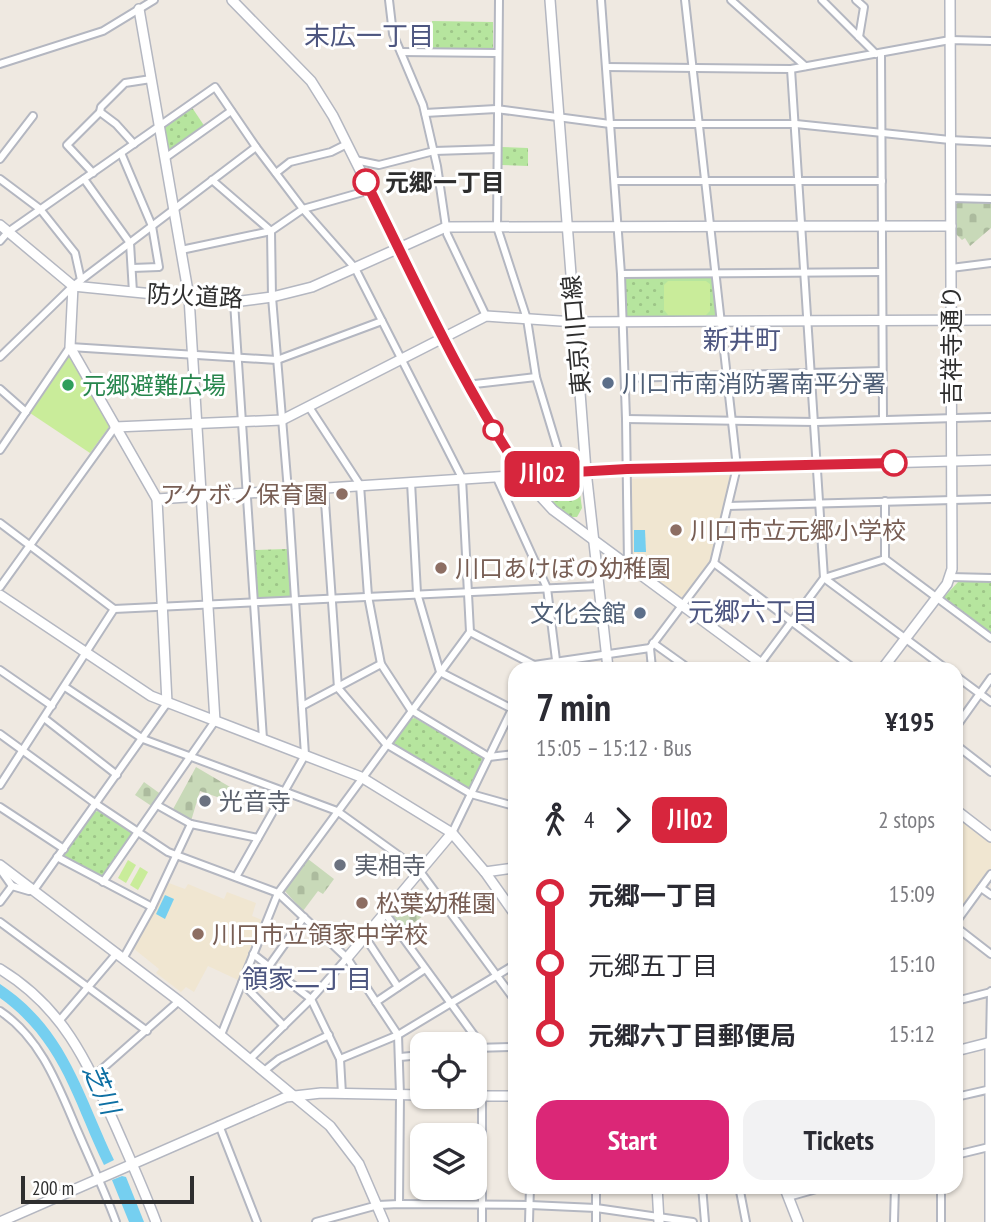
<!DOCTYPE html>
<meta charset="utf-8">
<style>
body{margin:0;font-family:"PT Sans Narrow","Noto Sans JP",sans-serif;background:#f2f2f3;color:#2b2b33;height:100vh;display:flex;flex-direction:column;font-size:26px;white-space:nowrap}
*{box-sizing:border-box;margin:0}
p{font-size:23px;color:#7c7c81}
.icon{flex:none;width:38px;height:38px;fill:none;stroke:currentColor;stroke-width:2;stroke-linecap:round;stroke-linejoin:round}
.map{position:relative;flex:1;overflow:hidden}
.panel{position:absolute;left:508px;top:662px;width:455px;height:532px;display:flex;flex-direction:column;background:#fff;border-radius:21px;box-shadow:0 2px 5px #0004}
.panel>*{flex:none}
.badge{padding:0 14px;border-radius:10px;font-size:24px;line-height:46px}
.controls{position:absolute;left:410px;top:1032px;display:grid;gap:14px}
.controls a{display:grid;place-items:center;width:77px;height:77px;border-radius:14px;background:#fff;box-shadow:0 2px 5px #0004;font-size:35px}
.scale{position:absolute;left:21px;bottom:18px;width:173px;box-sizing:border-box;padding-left:7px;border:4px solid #2e2e2e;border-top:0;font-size:19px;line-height:24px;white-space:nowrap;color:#2e2e2e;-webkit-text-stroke:5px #fff;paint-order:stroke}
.map>.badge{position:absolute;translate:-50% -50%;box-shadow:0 0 0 4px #fff}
.legs{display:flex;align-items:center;gap:10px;height:77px;padding:0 28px;font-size:23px}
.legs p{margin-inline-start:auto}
.summary{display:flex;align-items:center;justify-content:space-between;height:119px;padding:0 28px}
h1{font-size:38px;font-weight:600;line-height:52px}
.button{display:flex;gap:14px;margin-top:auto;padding:14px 28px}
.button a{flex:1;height:80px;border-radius:21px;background:#db2777;color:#fff;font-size:28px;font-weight:600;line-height:80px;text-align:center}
.button a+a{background:#f2f2f3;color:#2b2b33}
ul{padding:0 28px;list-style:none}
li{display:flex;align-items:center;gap:24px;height:70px;font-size:26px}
li i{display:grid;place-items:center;width:10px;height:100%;margin:0 9px;background:currentColor}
li i::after{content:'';width:18px;height:18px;margin:-9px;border:5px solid;border-radius:50%;background:#fff}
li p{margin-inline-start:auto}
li:first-child i{background:linear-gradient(#0000 50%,currentColor 0)}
li:last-child i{background:linear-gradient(currentColor 50%,#0000 0)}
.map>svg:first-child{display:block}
.education{fill:#f0e6d1}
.cemetery{fill:url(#cemetery-stones)}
.park{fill:url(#park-dots)}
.pitch{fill:#c9ec9a}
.water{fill:#75cff0}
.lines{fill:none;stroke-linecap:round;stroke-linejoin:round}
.street-casing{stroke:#b4b7c1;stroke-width:10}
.secondary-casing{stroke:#b4b7c1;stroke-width:12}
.street{stroke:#fff;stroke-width:6}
.secondary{stroke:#fff;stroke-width:9}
.line-1-casing{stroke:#fff;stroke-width:16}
.line-1{stroke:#d7263d;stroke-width:10}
.stop-1-dot{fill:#fff;stroke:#d7263d;stroke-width:3.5}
.service-dot{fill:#5c6f8a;stroke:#fff;stroke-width:2.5}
.leisure-dot{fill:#2e9e5b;stroke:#fff;stroke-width:2.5}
.education-dot{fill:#8d6e63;stroke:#fff;stroke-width:2.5}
.worship-dot{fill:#6b7280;stroke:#fff;stroke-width:2.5}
.labels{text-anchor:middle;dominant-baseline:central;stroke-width:6;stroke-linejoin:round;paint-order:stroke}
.stop-label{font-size:24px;font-weight:bold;fill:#2e2e2e;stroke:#fff;text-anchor:start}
.street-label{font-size:24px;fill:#2e2e2e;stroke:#fff}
.service-label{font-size:24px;fill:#4e5e75;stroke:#fff;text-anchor:start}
.leisure-label{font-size:24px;fill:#27864d;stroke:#fff;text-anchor:start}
.education-label{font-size:24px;fill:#785e54;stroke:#fff;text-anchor:start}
.worship-label{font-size:24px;fill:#5b616d;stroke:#fff;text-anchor:start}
.neighbourhood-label{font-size:26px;fill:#4d5680;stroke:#fff}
.water-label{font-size:26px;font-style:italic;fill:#0d6fa3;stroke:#fff}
</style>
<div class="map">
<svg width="991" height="1222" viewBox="0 0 991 1222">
<defs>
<pattern id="cemetery-stones" width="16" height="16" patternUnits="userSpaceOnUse" patternTransform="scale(1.75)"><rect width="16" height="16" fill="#c8d9b8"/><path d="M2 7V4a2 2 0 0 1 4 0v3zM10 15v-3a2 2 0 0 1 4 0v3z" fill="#acbb9e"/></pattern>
<pattern id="park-dots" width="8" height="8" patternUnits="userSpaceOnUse" patternTransform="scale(1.75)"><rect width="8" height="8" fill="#b6e59e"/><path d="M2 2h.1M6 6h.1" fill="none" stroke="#9dc588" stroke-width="1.8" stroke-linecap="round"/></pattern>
</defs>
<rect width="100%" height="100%" fill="#efe9e1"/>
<!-- education -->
<g class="education">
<path d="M731,475L732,477L713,559L685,599L681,600L632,561L631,479Z"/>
<path d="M956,815L991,842V870L956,917Z"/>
<path d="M166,882L185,889L188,884L224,899L227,892L256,903L252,916L262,920L238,980L208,966L194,992L186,987L181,992L156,973L159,969L133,948Z"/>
</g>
<!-- cemetery -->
<g class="cemetery">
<path d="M959,202L991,204V228L970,246L965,238L962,240L956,234V204Z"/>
<path d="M196,767L242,794L237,804L200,791L191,821L172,811Z"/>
<path d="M144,782L162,795L153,807L135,795Z"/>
<path d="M308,859L334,879L323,894L318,891L303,911L284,890Z"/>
<path d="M419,891L432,904L424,910L426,914L402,931L390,916V911L403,896L407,900Z"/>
</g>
<!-- park -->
<g class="park">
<path d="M432,21L493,22V48L491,50H433Z"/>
<path d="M191,106L205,127L169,152L164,128L165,124Z"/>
<path d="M501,147L528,148V166L500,165Z"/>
<path d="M709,275L713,278L717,315L713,318H627L624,315L623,279L626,276Z"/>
<path d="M569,476L578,478L582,508L577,517H571L551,502L537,487L539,478Z"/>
<path d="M287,549L289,550L292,594L289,597L259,598L256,595L253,553L255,550Z"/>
<path d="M959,581H991V634L945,599L944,597Z"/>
<path d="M415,718L483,758L470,787L466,788L393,745V742L410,719Z"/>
<path d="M98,811L132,832V836L105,876L100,878L64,859L63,855L94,812Z"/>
</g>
<!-- pitch -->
<g class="pitch">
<path d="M668,281H706L710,284V311L706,315H668L664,310V285Z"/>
<path d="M68,356L72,357L109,422V427L90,453L30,413Z"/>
<path d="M128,860L136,865L126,883L118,878Z"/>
<path d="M140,867L148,872L138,890L130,885Z"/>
</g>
<!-- water -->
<g class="water">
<path d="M634,530H645L646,552H634Z"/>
<path d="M165,895L174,899L165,919L156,914Z"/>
<path d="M0,984C67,1028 82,1093 114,1160L104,1165C73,1101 61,1042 0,998Z"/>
<path d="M122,1176L126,1177L144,1222H129L112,1180Z"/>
</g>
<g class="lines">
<defs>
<g id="street">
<path d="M389,0L393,34L423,105L437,166L447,234L486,316"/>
<path d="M499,0L497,227L527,319L536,377L565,473"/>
<path d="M601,0L621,274L626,419L628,565"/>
<path d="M731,0L805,66"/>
<path d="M822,0L876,54"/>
<path d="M856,0L864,7L859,37"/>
<path d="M401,52L498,53"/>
<path d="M881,54L883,420"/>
<path d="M0,64L103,31L154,0"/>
<path d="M606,67L791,69L950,40L991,41"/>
<path d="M100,112L101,107L125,83L151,79"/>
<path d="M425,113L496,109L610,124H796L950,140L991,142"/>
<path d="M121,153L152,226L159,267L132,268"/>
<path d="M165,158L231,111"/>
<path d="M0,159L33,116"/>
<path d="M355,160L379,165L434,151L497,149"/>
<path d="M93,173L67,145L100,112L116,124L134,144"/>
<path d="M276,173L290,162L331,152L347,144"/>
<path d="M0,179L40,209L75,253L81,280"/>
<path d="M84,179L130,243L133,292"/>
<path d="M212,180L271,231L272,297L288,491L305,755L236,877"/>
<path d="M616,181H882"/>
<path d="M951,198L991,199"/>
<path d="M0,241L8,232L215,87L256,147L303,209L355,268L462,478L470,632L278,893L221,1035"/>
<path d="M181,250L271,231L303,209L370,190"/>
<path d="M951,268L991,263"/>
<path d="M621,274L882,272"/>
<path d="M234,302L263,739"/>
<path d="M0,357L73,286L256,147"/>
<path d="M625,378L882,371"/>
<path d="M466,385L536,377"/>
<path d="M0,389L26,412"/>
<path d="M309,407L360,485L368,596L381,664L411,710L489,757L514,754"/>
<path d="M626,419L816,422L991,417"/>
<path d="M0,450L70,347L277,360L382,321"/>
<path d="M496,476L547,588L557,668"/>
<path d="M411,482L417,593L440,672L514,710"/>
<path d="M324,487L338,688L386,744L471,794L514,806"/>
<path d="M728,506L991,499"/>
<path d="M0,523L114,609L599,586"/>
<path d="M885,559L991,638"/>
<path d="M714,563L853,668"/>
<path d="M950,577L991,578"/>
<path d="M824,578L945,668"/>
<path d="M824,578L885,559V501"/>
<path d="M0,587L115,427"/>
<path d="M470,632L534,665L650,648L714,563L737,467L685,0"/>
<path d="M653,643L688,668"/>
<path d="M650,648L652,668"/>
<path d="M757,668L824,578L791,69"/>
<path d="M0,670L52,706"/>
<path d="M956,676L991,702"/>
<path d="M65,687L143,739L337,811L419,870L514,999"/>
<path d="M302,706L381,664"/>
<path d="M44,718L117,775"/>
<path d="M956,727L991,678"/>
<path d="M0,734L96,804L168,852L278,893L347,958L398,1035L400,1095L399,1204"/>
<path d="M956,745L991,772"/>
<path d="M0,785L114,609"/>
<path d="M157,805L191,824L258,838"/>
<path d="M0,807L64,849"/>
<path d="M452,833L514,705"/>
<path d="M57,857L152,907"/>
<path d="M0,869L12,886"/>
<path d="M103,882L215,721"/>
<path d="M981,888L991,895"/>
<path d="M0,902L12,886L29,891L34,890L167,703"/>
<path d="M385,913L482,1046V1222"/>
<path d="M0,922L147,1031"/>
<path d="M956,922L991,874"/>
<path d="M956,927L991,954"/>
<path d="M365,937L398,987"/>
<path d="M253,954L311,999L340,1059L342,1094"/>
<path d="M124,957L152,907L191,824"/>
<path d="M269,966L304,917"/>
<path d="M242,983L284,1026"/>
<path d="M956,1001L991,992"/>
<path d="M376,1002L425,969"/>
<path d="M0,1011C42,1039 59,1088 78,1132C91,1162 105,1192 116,1222"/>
<path d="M60,1020L117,953"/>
<path d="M990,1042L991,991"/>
<path d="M474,1048L514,1047"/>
<path d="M400,1057L422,1055"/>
<path d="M250,1059L311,999L347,958"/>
<path d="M340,1059L398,1035L514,965"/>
<path d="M264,1071L279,1059L329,1035"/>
<path d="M93,1077L179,1001"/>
<path d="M956,1097L991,1089"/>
<path d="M219,1125L257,1222"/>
<path d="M956,1155L989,1147"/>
<path d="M702,1186L705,1222"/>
<path d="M739,1186L746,1222"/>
<path d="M788,1197L827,1186"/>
<path d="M316,1222L378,1205L399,1204L530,1205L596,1208L693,1222"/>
<path d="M529,1222L530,1186"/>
<path d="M596,1222V1186"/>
<path d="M894,1222L895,1186"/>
<path d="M941,1222V1186"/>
</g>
<g id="secondary">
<path d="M232,0L311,81L333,116L480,410L531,486L553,510L767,668"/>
<path d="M550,0L586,471L608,668"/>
<path d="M139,9L189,297L215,721"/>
<path d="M0,225L73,286L234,302L272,297L312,287L446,227L951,226"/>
<path d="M73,286L70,347L157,499L167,703"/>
<path d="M115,427L282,420L486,316L575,322L991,320"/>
<path d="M157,499L586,471L991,460"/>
<path d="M0,595L151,696L361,777L452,833L485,872L514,913"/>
<path d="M883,668L947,584L952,569L950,0"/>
<path d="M956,810L991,837"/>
<path d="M0,865L179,1001L330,1126L359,1164L384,1222"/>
<path d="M485,872L514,868"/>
<path d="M347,958L452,833"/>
<path d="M0,969C64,1008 87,1062 116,1127C130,1159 144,1190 156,1222"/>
<path d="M956,1051L991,1042"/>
<path d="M474,1096H514"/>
<path d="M657,1186L659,1222"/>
<path d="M784,1186L798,1222"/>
<path d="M0,1222L286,1097L321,1093L422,1095"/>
<path d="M990,1222V1042"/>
</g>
</defs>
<!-- street casing -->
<use href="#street" class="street-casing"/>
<!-- secondary casing -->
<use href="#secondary" class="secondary-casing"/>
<!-- street -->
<use href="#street" class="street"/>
<!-- secondary -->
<use href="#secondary" class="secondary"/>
</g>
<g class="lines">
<defs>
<path id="line-1" d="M366,182C416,282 460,382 523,475L627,469L894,463"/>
</defs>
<!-- line-1 casing -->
<use href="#line-1" class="line-1-casing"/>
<!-- line-1 -->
<use href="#line-1" class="line-1"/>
</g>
<!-- markers -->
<g class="stop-1-dot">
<circle cx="366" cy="182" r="12"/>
<circle cx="493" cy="430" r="9"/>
<circle cx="894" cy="463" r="12"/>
</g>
<g class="service-dot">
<circle cx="608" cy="383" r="7"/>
<circle cx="640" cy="613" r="7"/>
</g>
<circle class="leisure-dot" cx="68" cy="385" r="7"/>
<g class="education-dot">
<circle cx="342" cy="494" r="7"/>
<circle cx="676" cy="530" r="7"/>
<circle cx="441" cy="568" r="7"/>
<circle cx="362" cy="903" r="7"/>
<circle cx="198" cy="934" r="7"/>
</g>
<g class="worship-dot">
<circle cx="205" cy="801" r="7"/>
<circle cx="340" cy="865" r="7"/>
</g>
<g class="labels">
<!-- stop labels -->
<g class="stop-label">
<text x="385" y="182">元郷一丁目</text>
</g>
<!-- street labels -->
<g class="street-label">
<text transform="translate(195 296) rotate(3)">防火道路</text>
<text transform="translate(576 335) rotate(-95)">東京川口線</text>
<text transform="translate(951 345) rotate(-90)">吉祥寺通り</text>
</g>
<!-- service labels -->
<g class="service-label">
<text x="622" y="383">川口市南消防署南平分署</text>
<text x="626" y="613" text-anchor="end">文化会館</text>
</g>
<!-- leisure labels -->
<g class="leisure-label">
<text x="82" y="385">元郷避難広場</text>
</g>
<!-- education labels -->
<g class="education-label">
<text x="328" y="494" text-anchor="end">アケボノ保育園</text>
<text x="690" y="530">川口市立元郷小学校</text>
<text x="455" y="568">川口あけぼの幼稚園</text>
<text x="376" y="903">松葉幼稚園</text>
<text x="212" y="934">川口市立領家中学校</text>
</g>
<!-- worship labels -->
<g class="worship-label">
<text x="219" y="801">光音寺</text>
<text x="354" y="865">実相寺</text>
</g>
<!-- neighbourhood labels -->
<g class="neighbourhood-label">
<text x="369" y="35">末広一丁目</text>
<text x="742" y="339">新井町</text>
<text x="753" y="611">元郷六丁目</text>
<text x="307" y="978">領家二丁目</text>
</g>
<!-- water labels -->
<g class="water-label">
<text transform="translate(102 1089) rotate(66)">芝川</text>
</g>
</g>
</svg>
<div class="controls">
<a><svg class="icon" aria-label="locate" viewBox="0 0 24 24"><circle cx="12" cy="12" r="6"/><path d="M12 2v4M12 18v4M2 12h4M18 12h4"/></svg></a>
<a><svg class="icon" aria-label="layers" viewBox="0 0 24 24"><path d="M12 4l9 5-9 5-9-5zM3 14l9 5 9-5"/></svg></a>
</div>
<div class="scale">200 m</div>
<b class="badge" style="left:542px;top:474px;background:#d7263d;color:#fff">川02</b>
<section class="panel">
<div class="summary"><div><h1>7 min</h1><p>15:05 – 15:12 · Bus</p></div><b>¥195</b></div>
<div class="legs"><svg class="icon" aria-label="walk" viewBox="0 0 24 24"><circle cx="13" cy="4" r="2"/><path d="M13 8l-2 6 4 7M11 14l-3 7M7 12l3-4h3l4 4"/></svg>4<svg class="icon" aria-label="forward" viewBox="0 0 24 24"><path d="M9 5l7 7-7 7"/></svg><b class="badge" style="background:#d7263d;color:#fff">川02</b><p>2 stops</p></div>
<ul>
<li><i style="color:#d7263d"></i><b>元郷一丁目</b><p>15:09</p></li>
<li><i style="color:#d7263d"></i><span>元郷五丁目</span><p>15:10</p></li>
<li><i style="color:#d7263d"></i><b>元郷六丁目郵便局</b><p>15:12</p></li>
</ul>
<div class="button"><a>Start</a><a>Tickets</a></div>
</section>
</div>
